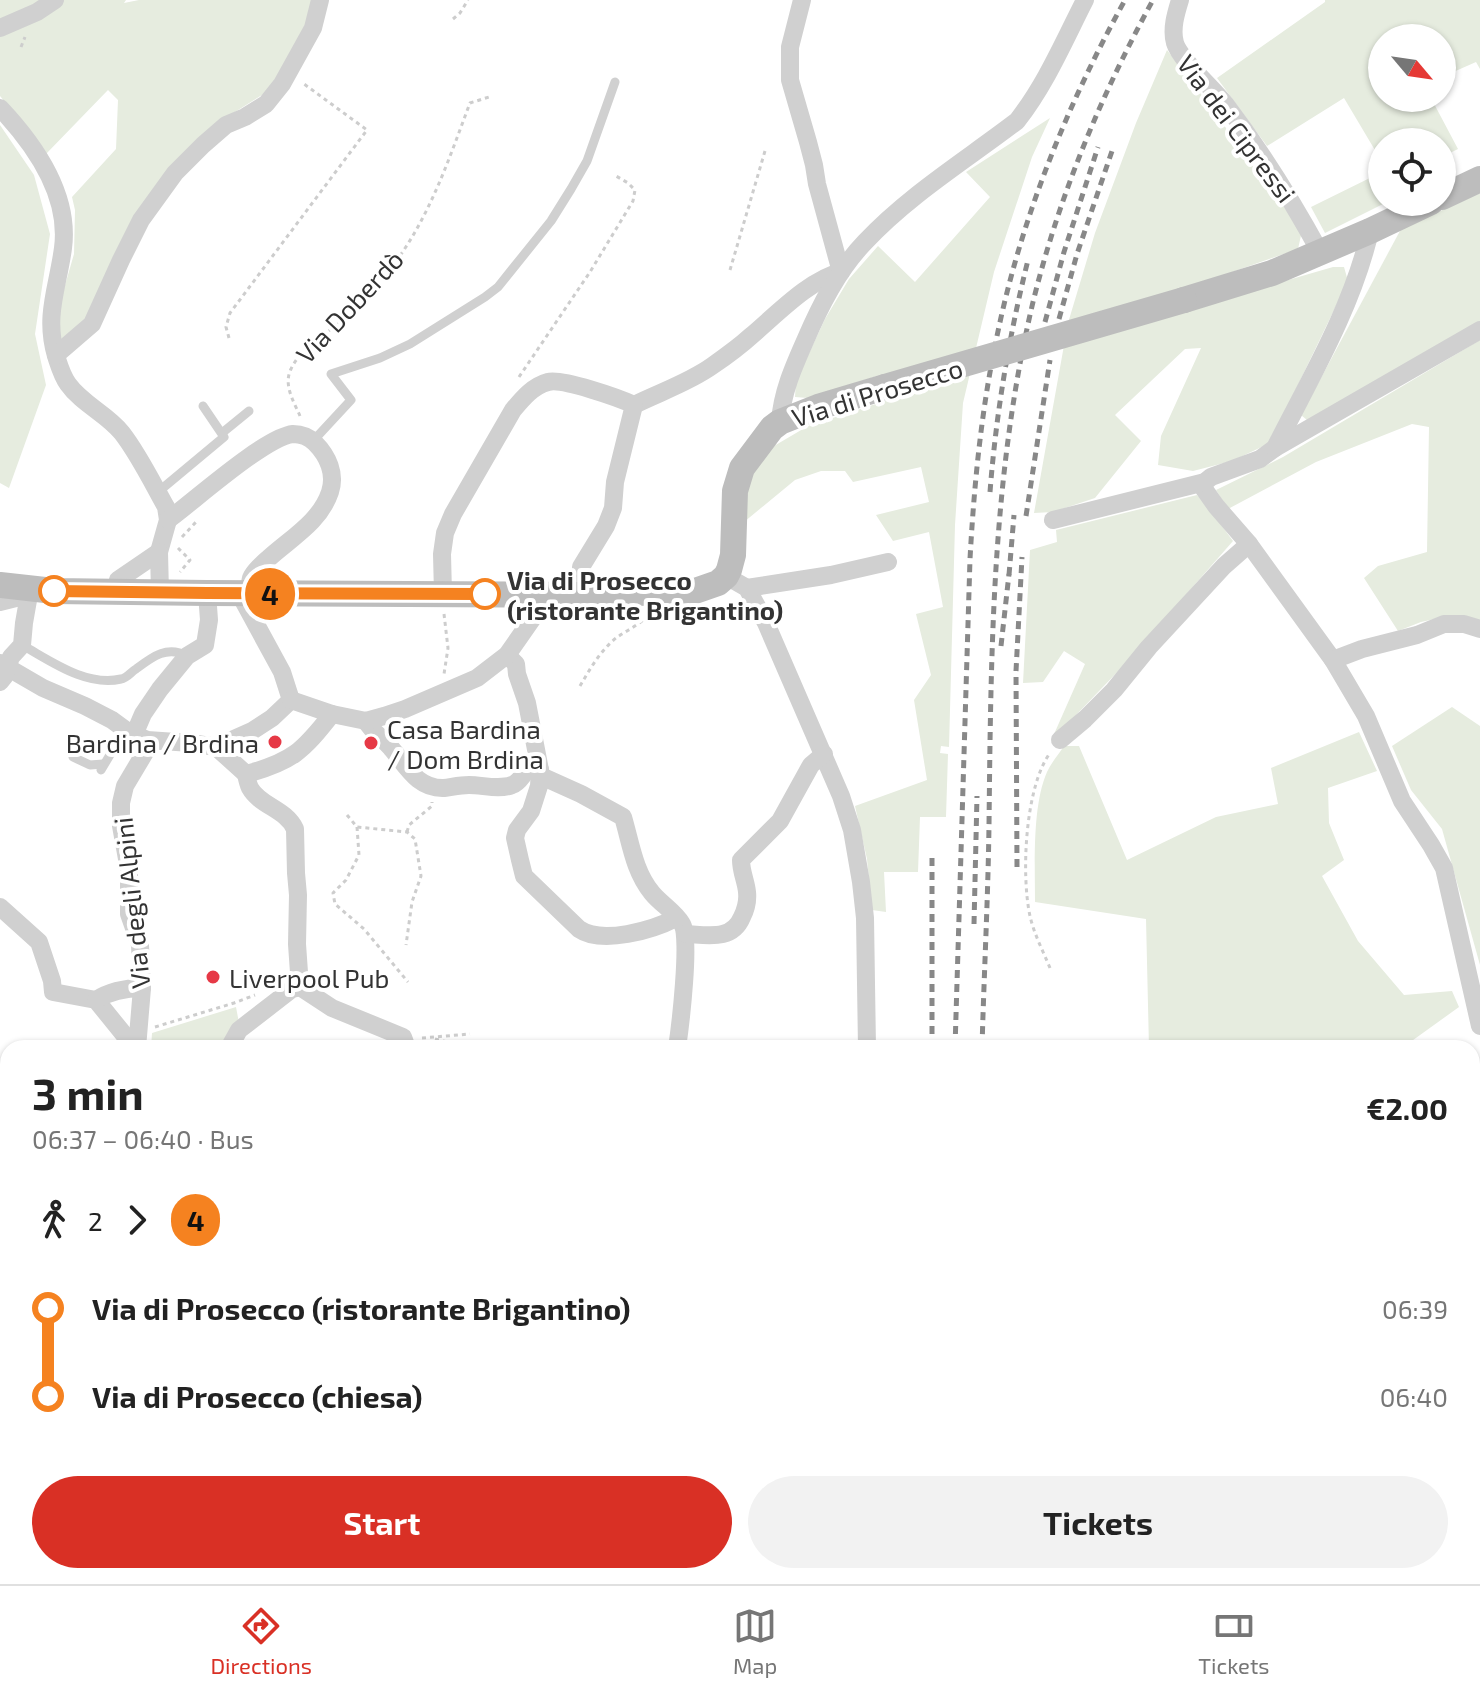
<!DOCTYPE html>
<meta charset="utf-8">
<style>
body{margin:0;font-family:"Exo 2",sans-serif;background:#f2f2f2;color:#222;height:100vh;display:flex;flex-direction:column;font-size:30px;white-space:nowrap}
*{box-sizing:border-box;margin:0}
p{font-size:26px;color:#767676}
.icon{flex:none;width:44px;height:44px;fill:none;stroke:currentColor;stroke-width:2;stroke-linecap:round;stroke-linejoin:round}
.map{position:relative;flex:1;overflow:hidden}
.sheet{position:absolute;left:0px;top:1040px;width:1480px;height:544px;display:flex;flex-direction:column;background:#fff;border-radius:24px 24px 0 0;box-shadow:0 2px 6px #0004}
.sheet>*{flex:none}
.badge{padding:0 16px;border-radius:26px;font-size:28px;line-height:52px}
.needle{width:52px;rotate:119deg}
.controls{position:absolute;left:1368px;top:24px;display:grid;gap:16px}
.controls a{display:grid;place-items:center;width:88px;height:88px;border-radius:50%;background:#fff;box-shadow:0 2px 6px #0004;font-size:40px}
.map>.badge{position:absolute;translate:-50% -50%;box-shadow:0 0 0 4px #fff}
.legs{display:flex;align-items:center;gap:12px;height:88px;padding:0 32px;font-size:26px}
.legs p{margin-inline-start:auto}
.headline{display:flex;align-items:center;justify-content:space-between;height:136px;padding:0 32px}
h1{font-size:44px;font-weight:700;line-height:60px}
.primary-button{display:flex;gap:16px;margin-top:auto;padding:16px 32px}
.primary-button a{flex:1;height:92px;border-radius:48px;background:#d93025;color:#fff;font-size:32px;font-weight:700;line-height:92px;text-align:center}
.primary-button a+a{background:#f2f2f2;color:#222}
ul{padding:0 32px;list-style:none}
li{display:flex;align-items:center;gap:28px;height:88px;font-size:30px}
li i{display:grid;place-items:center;width:12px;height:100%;margin:0 10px;background:currentColor}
li i::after{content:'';width:20px;height:20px;margin:-10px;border:6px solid;border-radius:50%;background:#fff}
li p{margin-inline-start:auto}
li:first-child i{background:linear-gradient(#0000 50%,currentColor 0)}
li:last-child i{background:linear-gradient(currentColor 50%,#0000 0)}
.menu{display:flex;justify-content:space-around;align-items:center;height:112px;border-top:2px solid #e0e0e0;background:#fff;font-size:22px;color:#767676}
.menu a{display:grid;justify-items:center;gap:4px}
.menu .current{color:#d93025}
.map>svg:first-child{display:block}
.green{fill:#e6ecdf}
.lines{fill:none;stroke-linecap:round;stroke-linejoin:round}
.path{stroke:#cdcdcd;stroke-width:3;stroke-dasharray:4 4;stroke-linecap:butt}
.lane{stroke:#d0d0d0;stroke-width:9}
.street{stroke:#d0d0d0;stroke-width:18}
.secondary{stroke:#bdbdbd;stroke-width:26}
.rail{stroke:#888;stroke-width:5;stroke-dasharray:8 6;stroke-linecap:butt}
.secondary-bridge{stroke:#bdbdbd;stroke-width:26}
.line-1-casing{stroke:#fff;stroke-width:18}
.line-1{stroke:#f58220;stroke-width:12}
.stop-1-dot{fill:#fff;stroke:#f58220;stroke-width:4}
.poi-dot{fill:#e63946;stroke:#fff;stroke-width:3}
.labels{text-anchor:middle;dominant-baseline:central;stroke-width:8;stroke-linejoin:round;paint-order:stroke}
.street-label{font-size:26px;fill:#333;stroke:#fff}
.stop-label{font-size:26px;font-weight:bold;fill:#333;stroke:#fff;text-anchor:start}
.poi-label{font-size:26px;fill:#333;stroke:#fff;text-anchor:start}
</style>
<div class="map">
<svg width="1480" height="1584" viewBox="0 0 1480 1584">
<rect width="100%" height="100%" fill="#fff"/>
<!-- green -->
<g class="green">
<path d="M0,0H126L124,3L139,0H313L307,26L273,88L227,117L196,143L92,312L59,343V306L74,254L75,210L72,197L116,149L118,100L108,90L45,155L39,144L0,96Z"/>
<path d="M1325,0H1480V69L1476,62L1442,77V38H1382V98H1431L1458,149L1442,157V142H1382V162L1344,98L1267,146L1217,78L1325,2Z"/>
<path d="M1167,50C1214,109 1256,171 1302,231L1298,249L1181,290L1185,310L1333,267H1344L1348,281L1270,443L1232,461L1193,471L1158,465L1161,436L1201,348L1185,349L1115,415L1141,441L1095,498L1053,512L1034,513L1068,323L1095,233L1136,123Z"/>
<path d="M1050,118L1032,157L994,272L963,403L955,525L949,747L941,746L940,753L948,754L946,817H920L918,872H884L886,912L872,910L867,859L855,806L927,780L914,700L931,675L916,614L943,607L929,532L893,541L876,515L929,502L921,467L853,482L845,471H821L795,480L744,522L749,477L774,446L808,426L888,400L880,375L808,398L795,397L796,381L825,319L849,279L878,246L915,282L990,197L966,172Z"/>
<path d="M0,125L34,175L50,234L35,334L46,385L9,488L0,483Z"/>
<path d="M1382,172V202H1387L1325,233L1311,207Z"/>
<path d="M1480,193V322L1307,420L1301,415L1401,229Z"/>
<path d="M1480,340V621L1453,615L1421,622L1398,631L1364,578L1378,566L1427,552L1429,427L1412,424L1316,462L1228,509L1216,490L1283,457Z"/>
<path d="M1197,495L1210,510L1233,541L1125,664L1051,741L1085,664L1064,651L1043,682L1023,683L1030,550L1057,542L1056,530Z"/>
<path d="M1452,707L1480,726V965L1442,829L1411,790L1392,746Z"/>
<path d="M1359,732L1377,771L1328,788L1329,823L1344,860L1322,876L1358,941L1404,995L1452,991L1459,1007L1402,1048H1149L1146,919L1035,902C1035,864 1032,806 1047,772C1051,763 1059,754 1064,746H1079L1127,860L1216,817L1278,804L1271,768Z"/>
<path d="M236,1007L239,1023L230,1036L214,1048H151L152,1033Z"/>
<path d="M1472,1173L1480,1194V1584H1475L1472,1576Z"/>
<path d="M8,1573V1576H92L87,1584H0V1578Z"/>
<path d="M768,1576H824V1584H756Z"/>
</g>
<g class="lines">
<!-- path -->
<g class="path">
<path d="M453,19L460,13L468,0"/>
<path d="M21,47L25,37"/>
<path d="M730,270L765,151"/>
<path d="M229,338L226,327L230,313L367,130L304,84"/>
<path d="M519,377L590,272L633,201L635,190L628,183L616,176"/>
<path d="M300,416C294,402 283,385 291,369C302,345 330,332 349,315C364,300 380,281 394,264C430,216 449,159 470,103L489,97"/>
<path d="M182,537L196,522"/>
<path d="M178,548L190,560L180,572"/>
<path d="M444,614L448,648L444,674"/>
<path d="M580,686C590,669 600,651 616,638C627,630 640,625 649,614"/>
<path d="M347,815L357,827L407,832L415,839L421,876L412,902L406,945"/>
<path d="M357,827L359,855L346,880L333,893L335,904L364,929L408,982"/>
<path d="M407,832L409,825L432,806V802"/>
<path d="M1050,968C1043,951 1034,934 1030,916C1021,875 1025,787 1050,753"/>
<path d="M155,1027L234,1003L255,995"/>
<path d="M422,1038L470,1034"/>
<path d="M435,1039L456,1044L461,1048"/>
<path d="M75,1576L80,1584"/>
</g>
<!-- lane -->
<g class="lane">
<path d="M222,433L249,411"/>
<path d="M313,441L351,400L331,374L380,358L410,344L485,297L498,287L551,221L571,189L587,161L615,82"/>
<path d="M158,492L224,437L203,406"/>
<path d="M22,645C51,661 86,687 121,679C127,678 131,672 136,669C152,657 167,645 187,656"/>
<path d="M73,757L90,765L103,764"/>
<path d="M101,770L120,738L127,731"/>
</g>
<!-- street -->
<g class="street">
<path d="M1180,0C1176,13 1171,29 1175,43C1180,60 1214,89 1226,105C1261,151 1292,201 1320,252"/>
<path d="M0,28L37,12L55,0"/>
<path d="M0,108C34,144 70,195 63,248C58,287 44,316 56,356C59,365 62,376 68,384C82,404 107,414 122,433C139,455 152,482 166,507L168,520L159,552L160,593"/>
<path d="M1370,231C1353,306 1310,379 1275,448L1260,459L1211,477L1205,482L1204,489L1216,506L1249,544L1333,660L1366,716L1402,801L1431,845L1444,868L1480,1026"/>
<path d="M56,355L92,324L121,260L141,220L175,173L203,145L226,125L245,117L266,104L282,84L313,28L320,0"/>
<path d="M634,405C660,392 688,383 712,366C725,357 739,347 751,336C775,316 810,279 841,272L817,184L814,165L808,142L790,80V47L802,0"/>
<path d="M780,422C782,393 793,368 805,341C820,306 838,270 865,242C909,195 966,160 1017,121C1046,84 1064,41 1085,0"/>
<path d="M1275,448L1480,330"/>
<path d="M168,520C194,501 265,437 293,434C302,434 309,437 315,443C328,456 336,474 330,492C320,522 291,538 269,558C263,563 256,569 252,576C249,581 250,588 250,593"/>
<path d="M1053,520L1205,482"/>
<path d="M726,576L747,588L766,623L841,796L852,830L861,882L865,918L867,1048"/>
<path d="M747,588L831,575L888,562"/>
<path d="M115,591L118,580L159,552"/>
<path d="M443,594L442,554L445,533L453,514L513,410C523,398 533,386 548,382C562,378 619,398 634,405L615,482L613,508L606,526L581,567L580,595"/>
<path d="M0,602L16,598L30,589"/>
<path d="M1333,660L1362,649L1417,635L1444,624H1464L1480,629"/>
<path d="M0,663L43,688L85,706L112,720L127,731L147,740L191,743L216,747L252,731L272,718L291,700L282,672L239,593"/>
<path d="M0,682L4,677L11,657L22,645L24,623L30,589"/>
<path d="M291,700L332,714"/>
<path d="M366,721C372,732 383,738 391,748C406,765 417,789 444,788C452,787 460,785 469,785C483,785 499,790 512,785C521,782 523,772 530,768L540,770L527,703L517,674L516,664L507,655"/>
<path d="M134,735L143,714L160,689L187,656L205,645L209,620L207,593"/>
<path d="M1060,740L1085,719L1114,690L1149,647L1224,566L1249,544"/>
<path d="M216,747L246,774C292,762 303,751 332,714L366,721L384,716L405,709L477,678L507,655L537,612L540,594"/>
<path d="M540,770L539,786L531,811L517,830L515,838L520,860L524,876L579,929C602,945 653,930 676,918"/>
<path d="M246,774C247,779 248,784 250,788C260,806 286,809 295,829L296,873L298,895L297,944L300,987L332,1008L403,1037L407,1048"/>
<path d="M541,776L581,794L623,817C631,844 634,871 652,893C661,904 675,912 682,924C691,937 680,1028 677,1048"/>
<path d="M0,907L39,942L52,981L53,992L96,1000L126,1037L138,1047"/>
<path d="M686,934C708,935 732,941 742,917C746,909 748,901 747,892C746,881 741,872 741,860L780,821L811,765L824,754"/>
<path d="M96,1000C110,991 125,988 142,988"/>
<path d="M137,1048L142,988L140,945L129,914V870L121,826V803L125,786L147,749V740"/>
<path d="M229,1048L239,1030L292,989L300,987"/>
<path d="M0,1122L8,1120"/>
<path d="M0,1565L8,1560"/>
<path d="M186,1576L190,1584"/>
<path d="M862,1584V1576"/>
</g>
<!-- secondary -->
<g class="secondary">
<path d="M1442,197L1480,179"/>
<path d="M1184,300L1272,273L1370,231L1431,202"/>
<path d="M0,585L54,591L207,593L580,595L695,591L718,583L726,576L729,570L733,555L735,491L742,468L772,428L780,422L818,407L885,387"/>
</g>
<!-- rail -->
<g class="rail">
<path d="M1059,319L1077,254L1112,151"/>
<path d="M1045,322L1064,252L1098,147"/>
<path d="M990,492C996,414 1009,336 1028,260"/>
<path d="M1026,516L1050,360"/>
<path d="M1009,575L1014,515"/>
<path d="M1001,646L1009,574"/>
<path d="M1017,867L1016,671L1022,557"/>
<path d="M974,924L977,796"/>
<path d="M932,1048V852"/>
<path d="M955,1048L970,559C974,486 981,413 996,341C1020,221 1066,107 1125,0"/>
<path d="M982,1048C984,974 988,899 989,825C991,648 992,475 1033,302C1059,196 1101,95 1153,0"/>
<path d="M1041,1576V1584"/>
<path d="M1057,1576L1058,1584"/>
<path d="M941,1584V1576"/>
<path d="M964,1584V1576"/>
</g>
<!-- secondary-bridge -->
<path class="secondary-bridge" d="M885,387L1184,300"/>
</g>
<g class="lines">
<defs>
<path id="line-1" d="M54,591L207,593L485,594"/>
</defs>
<!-- line-1 casing -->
<use href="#line-1" class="line-1-casing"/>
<!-- line-1 -->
<use href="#line-1" class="line-1"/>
</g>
<!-- markers -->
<g class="stop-1-dot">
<circle cx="54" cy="591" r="14"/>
<circle cx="485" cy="594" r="14"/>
</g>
<g class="poi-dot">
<circle cx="275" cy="742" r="8"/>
<circle cx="371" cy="743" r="8"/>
<circle cx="213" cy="977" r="8"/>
</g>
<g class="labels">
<!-- street labels -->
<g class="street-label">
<text transform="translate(1237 128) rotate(53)">Via dei Cipressi</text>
<text transform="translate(349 306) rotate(-47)">Via Doberdò</text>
<text transform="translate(877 392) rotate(-17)">Via di Prosecco</text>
<text transform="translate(131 903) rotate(-96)">Via degli Alpini</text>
</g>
<!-- stop labels -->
<g class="stop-label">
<text x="507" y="579">Via di Prosecco<tspan x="507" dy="30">(ristorante Brigantino)</tspan></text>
</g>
<!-- poi labels -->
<g class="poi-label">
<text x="387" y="728">Casa Bardina<tspan x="387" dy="30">/ Dom Brdina</tspan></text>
<text x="259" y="742" text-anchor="end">Bardina / Brdina</text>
<text x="229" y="977">Liverpool Pub</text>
</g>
</g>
</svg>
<div class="controls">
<a><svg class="needle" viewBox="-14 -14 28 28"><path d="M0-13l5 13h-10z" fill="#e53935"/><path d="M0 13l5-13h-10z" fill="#767676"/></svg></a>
<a><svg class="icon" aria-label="locate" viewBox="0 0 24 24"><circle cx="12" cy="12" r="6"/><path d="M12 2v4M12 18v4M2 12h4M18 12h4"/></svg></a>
</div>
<b class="badge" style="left:270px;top:594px;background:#f58220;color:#111">4</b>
<section class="sheet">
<div class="headline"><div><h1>3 min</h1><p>06:37 – 06:40 · Bus</p></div><b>€2.00</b></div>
<div class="legs"><svg class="icon" aria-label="walk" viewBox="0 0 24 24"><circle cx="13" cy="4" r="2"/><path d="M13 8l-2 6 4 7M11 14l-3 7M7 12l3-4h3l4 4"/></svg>2<svg class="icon" aria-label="forward" viewBox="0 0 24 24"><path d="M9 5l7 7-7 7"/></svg><b class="badge" style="background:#f58220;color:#111">4</b></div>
<ul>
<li><i style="color:#f58220"></i><b>Via di Prosecco (ristorante Brigantino)</b><p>06:39</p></li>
<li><i style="color:#f58220"></i><b>Via di Prosecco (chiesa)</b><p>06:40</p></li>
</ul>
<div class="primary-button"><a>Start</a><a>Tickets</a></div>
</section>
</div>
<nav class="menu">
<a class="current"><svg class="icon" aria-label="directions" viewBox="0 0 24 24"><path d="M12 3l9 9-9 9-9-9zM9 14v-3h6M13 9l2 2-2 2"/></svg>Directions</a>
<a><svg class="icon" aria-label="map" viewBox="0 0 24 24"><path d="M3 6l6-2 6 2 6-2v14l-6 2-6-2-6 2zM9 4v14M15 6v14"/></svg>Map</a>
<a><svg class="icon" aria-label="tickets" viewBox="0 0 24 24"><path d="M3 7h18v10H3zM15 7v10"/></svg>Tickets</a>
</nav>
